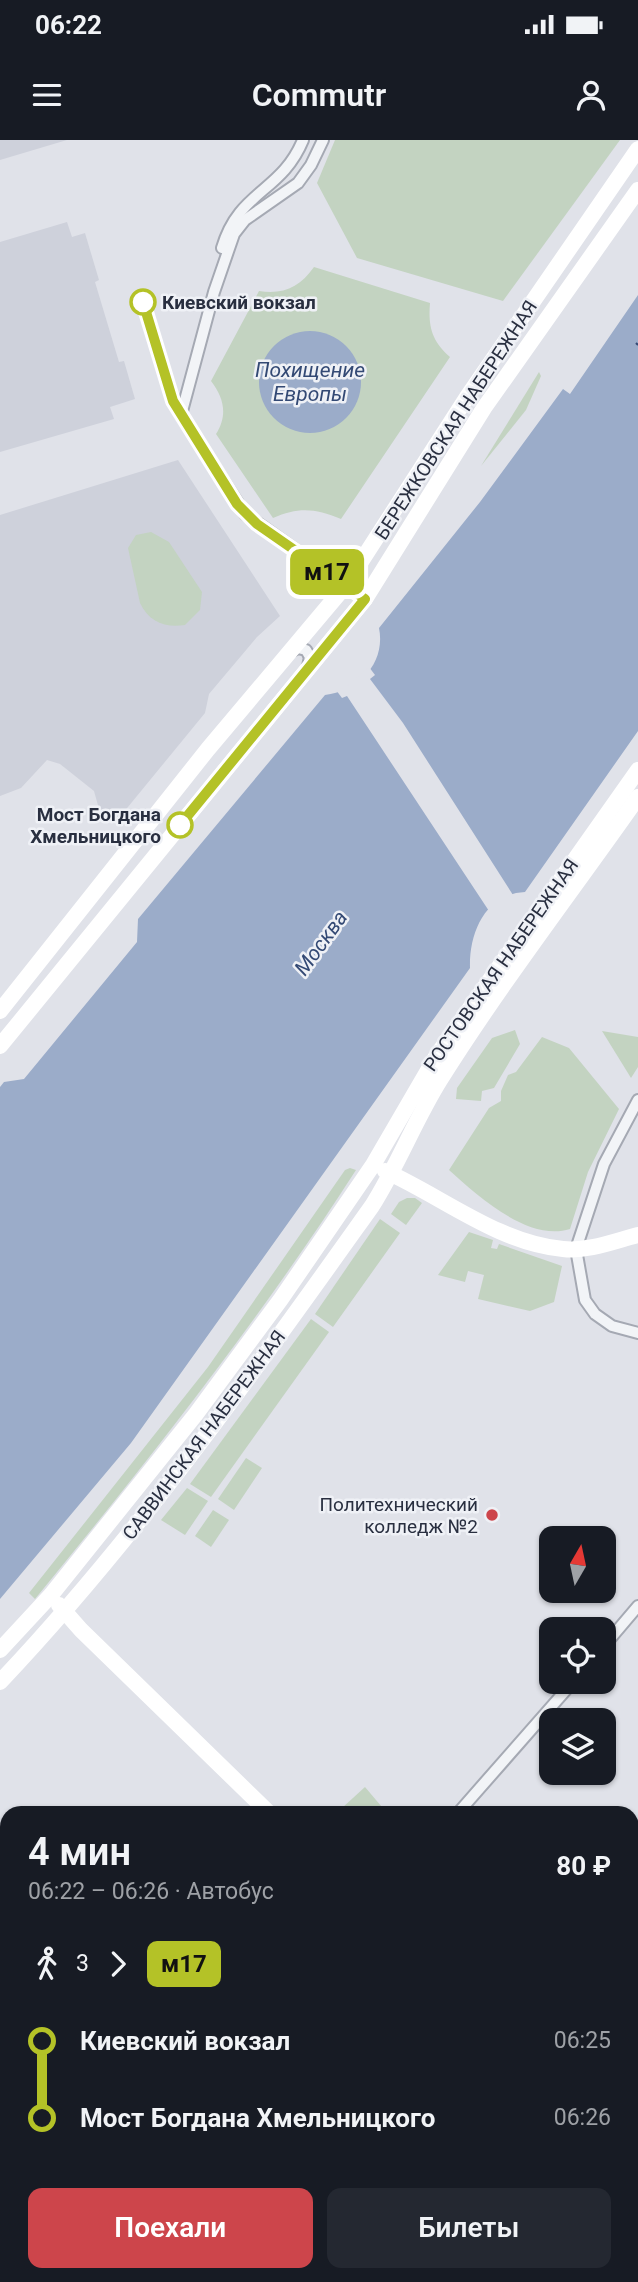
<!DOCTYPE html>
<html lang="ru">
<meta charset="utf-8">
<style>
body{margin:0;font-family:Roboto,sans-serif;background:#242831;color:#f1f3f6;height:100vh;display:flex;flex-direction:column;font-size:26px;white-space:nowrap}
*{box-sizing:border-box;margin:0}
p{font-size:23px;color:#9ea1a6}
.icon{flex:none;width:38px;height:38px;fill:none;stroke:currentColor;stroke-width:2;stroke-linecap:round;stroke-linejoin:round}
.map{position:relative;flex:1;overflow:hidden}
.side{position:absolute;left:0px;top:1666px;width:639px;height:476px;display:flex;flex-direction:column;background:#171b24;border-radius:21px 21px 0 0;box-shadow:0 2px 5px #0004}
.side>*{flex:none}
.badge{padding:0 14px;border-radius:10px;font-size:24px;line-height:46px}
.needle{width:46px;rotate:9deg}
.controls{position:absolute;left:539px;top:1386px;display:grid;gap:14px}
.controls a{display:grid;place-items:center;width:77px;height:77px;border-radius:14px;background:#171b24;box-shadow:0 2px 5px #0004;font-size:35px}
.map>.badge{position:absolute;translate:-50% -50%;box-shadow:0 0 0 4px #fff}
.legs{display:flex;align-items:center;gap:10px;height:77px;padding:0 28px;font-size:23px}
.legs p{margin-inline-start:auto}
.overview{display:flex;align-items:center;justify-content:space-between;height:119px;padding:0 28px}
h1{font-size:38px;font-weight:600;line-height:52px}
.button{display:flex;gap:14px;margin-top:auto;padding:14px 28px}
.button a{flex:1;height:80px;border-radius:14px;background:#cd454b;color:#fff;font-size:28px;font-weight:600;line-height:80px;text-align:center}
.button a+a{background:#242831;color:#f1f3f6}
ul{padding:0 28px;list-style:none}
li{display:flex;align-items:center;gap:24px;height:77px;font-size:26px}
li i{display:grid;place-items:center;width:10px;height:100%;margin:0 9px;background:currentColor}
li i::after{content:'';width:18px;height:18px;margin:-9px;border:5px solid;border-radius:50%;background:#171b24}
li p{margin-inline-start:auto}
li:first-child i{background:linear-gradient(#0000 50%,currentColor 0)}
li:last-child i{background:linear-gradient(currentColor 50%,#0000 0)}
.status{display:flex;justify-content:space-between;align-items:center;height:49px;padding:0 35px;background:#171b24;direction:ltr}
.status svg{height:19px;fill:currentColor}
header{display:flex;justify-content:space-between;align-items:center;height:91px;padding:0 28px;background:#171b24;font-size:32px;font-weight:600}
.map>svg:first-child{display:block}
.built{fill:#ced1db}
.green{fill:#c3d3c1}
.water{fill:#9bacc9}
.pier{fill:#e0e2e9}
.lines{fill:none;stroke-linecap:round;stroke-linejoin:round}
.ferry{stroke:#334974;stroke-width:2;stroke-dasharray:9 7;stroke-linecap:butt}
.street-casing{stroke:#a5a9b3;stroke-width:14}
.street{stroke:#f2f4f7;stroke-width:10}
.secondary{stroke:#fff;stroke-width:16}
.line-1-casing{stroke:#fff;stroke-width:16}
.line-1{stroke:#b4c227;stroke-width:10}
.stop-1-dot{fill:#fff;stroke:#b4c227;stroke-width:3.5}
.poi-dot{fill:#cd454b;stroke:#eff1f6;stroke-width:2.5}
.labels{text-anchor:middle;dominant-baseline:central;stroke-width:5;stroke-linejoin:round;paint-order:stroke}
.stop-label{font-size:19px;font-weight:bold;fill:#292f40;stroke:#eff1f6;text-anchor:start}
.street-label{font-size:19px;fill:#292f40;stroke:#eff1f6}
.poi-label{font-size:19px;fill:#292f40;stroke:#eff1f6;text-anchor:end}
.water-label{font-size:21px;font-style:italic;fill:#334974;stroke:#eff1f6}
</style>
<div class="status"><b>06:22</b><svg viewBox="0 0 49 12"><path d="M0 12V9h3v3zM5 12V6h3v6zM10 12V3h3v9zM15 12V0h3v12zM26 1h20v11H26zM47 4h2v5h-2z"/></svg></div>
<header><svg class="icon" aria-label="menu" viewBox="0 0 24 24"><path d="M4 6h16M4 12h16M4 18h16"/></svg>Commutr<svg class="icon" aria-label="person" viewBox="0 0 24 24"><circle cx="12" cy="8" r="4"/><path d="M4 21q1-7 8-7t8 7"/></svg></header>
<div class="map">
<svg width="638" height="2142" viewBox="0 0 638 2142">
<rect width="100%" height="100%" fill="#e0e2e9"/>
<!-- built -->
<g class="built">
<path d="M0,0H67L0,20Z"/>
<path d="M67,82L72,97L85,93L99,140L95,142L119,222L124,221L135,259L110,267L114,279L0,312V102Z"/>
<path d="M178,320L280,476L257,497L209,554L205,573L114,684L101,676L94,651L60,624L47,620L21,648L0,656V375Z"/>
</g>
<!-- green -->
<g class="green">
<path d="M335,0H620L503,161L357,118L317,43Z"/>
<path d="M314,127L430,163C428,187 432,201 450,217L341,379C315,368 298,367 273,378L216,294C228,275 224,258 211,241L259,151C283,155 300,147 314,127Z"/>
<path d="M539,232L541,236L526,270L481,326Z"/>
<path d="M151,392L169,402L202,452L200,470L185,485C165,488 149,482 140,463L128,408L136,395Z"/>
<path d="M515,890L520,904L494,948L482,951L481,961L456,959L457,948L492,898Z"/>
<path d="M602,891L638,897V927L631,938Z"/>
<path d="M542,897L569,908L619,969L588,1032L570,1089C528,1102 478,1056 449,1030L489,968L501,961V951L508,935L516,932Z"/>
<path d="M350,1028L356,1030C259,1181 148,1321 35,1459L29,1453L208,1227L345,1030Z"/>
<path d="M407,1058H415L422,1063L406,1085L391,1074L399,1062Z"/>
<path d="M380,1079L400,1093L333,1187L315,1174Z"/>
<path d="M469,1092L493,1100L491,1108L497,1109L499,1104L562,1126L554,1162L530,1171L478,1159L484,1135L468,1131L465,1142L438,1135Z"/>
<path d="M311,1179L329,1192L211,1357L190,1344Z"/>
<path d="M246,1318L262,1328L234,1370L218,1359Z"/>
<path d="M187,1348L208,1361L185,1395L161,1380Z"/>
<path d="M213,1370L229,1380L211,1407L195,1396Z"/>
<path d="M365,1647L387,1673H341L342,1668Z"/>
<path d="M638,1757V1826L632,1822V1768Z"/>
</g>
<!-- water -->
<g class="water">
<path d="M638,155V591L525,752C485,754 469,793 470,828L131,1303L0,1459V947L4,942L24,939L137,802L138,779L325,555C359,551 386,523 379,488L480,362L563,249L570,254Z"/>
<circle cx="310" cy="242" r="51"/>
</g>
<!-- pier -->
<path class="pier" d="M369,527L375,535L370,539L403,583L513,755L518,753L520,756L501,762L486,777L489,771L347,556L342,558L336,550L346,547Z"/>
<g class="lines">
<!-- ferry -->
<path class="ferry" d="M636,203L638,205"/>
<defs>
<g id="street">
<path d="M323,0L311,25L298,43L245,80L234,94L214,152L181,275L245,374L365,459"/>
<path d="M222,108C239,50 281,53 303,0"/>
<path d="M290,512L298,508L306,510L310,517L308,526"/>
<path d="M638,960L604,1024L576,1109L585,1160L595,1174L612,1186L638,1193"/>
<path d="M604,1506L638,1466"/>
<path d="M458,1673L573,1542"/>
<path d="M0,1893L7,1888"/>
<path d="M268,2142L280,2135"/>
</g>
</defs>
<!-- street casing -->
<use href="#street" class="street-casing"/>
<!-- street -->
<use href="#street" class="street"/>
<!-- secondary -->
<g class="secondary">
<path d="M0,871L208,609L346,445L467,257L638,9"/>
<path d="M0,906L365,459L484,268L638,50"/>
<path d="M385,1031C443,1057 498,1103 563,1109C587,1112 615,1101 638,1095"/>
<path d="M59,1465L81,1490L269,1673"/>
<path d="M0,1510L51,1455L196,1274L281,1159L373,1025L437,915L638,630"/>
<path d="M0,1542C139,1395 255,1230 372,1066C398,1025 415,980 440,940C501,843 572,751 638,657"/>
<path d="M632,2051L638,2039"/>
<path d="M586,2142L590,2135"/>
</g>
</g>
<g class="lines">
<defs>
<path id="line-1" d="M143,162L173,261L237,364L257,384L365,459L180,685"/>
</defs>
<!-- line-1 casing -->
<use href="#line-1" class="line-1-casing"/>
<!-- line-1 -->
<use href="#line-1" class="line-1"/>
</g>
<!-- markers -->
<g class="stop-1-dot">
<circle cx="143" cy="162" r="12"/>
<circle cx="180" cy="685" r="12"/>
</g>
<circle class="poi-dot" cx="492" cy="1375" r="7"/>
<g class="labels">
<!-- stop labels -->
<g class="stop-label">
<text x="162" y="162">Киевский вокзал</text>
<text x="161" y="674" text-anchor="end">Мост Богдана<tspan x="161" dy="22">Хмельницкого</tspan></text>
</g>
<!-- street labels -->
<g class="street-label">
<text transform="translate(456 280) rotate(-57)">БЕРЕЖКОВСКАЯ НАБЕРЕЖНАЯ</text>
<text transform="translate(501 825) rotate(-55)">РОСТОВСКАЯ НАБЕРЕЖНАЯ</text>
<text transform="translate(204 1295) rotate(-53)">САВВИНСКАЯ НАБЕРЕЖНАЯ</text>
</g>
<!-- poi labels -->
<g class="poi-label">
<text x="478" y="1364">Политехнический<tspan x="478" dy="22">колледж №2</tspan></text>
</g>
<!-- water labels -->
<g class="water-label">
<text x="310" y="230">Похищение<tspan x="310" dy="24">Европы</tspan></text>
<text transform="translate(321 803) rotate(-54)">Москва</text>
</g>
</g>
</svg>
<div class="controls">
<a><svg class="needle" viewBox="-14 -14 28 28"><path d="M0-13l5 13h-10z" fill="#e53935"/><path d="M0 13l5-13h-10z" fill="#9ea1a6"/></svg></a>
<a><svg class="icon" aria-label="locate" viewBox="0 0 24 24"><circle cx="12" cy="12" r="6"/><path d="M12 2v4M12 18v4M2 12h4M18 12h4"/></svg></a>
<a><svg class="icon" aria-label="layers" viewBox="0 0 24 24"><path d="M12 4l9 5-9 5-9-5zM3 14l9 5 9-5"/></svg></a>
</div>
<b class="badge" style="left:327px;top:432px;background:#b4c227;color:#111">м17</b>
<section class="side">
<div class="overview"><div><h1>4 мин</h1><p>06:22 – 06:26 · Автобус</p></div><b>80 ₽</b></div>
<div class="legs"><svg class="icon" aria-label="walk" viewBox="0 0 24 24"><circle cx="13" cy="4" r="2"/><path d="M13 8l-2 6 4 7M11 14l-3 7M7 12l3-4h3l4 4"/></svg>3<svg class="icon" aria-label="forward" viewBox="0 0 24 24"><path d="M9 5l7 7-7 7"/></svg><b class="badge" style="background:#b4c227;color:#111">м17</b></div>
<ul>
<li><i style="color:#b4c227"></i><b>Киевский вокзал</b><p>06:25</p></li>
<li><i style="color:#b4c227"></i><b>Мост Богдана Хмельницкого</b><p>06:26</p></li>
</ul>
<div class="button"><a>Поехали</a><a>Билеты</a></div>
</section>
</div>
